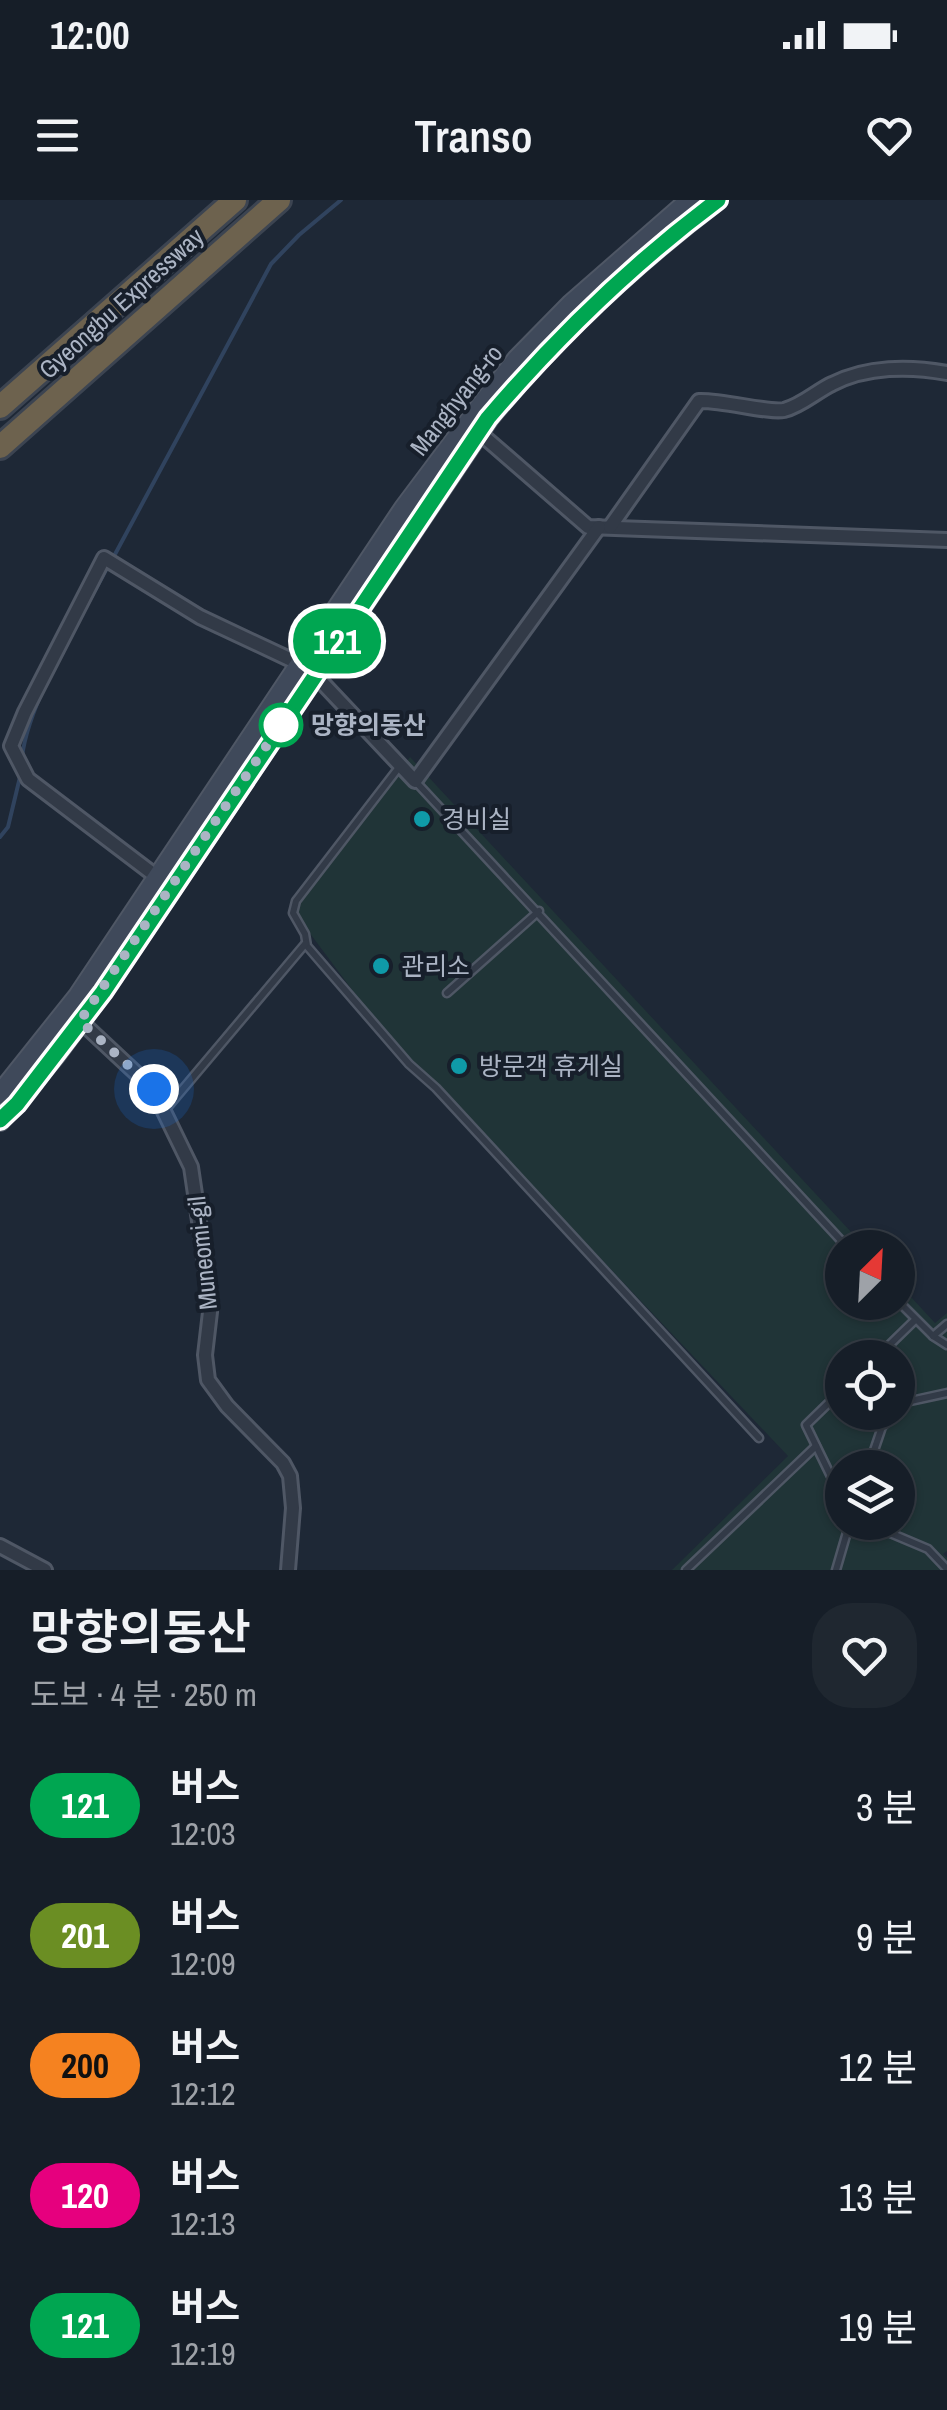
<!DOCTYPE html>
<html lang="ko">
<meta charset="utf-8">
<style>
body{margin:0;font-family:"Archivo Narrow","Noto Sans KR",sans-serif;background:#1f2730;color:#f1f3f6;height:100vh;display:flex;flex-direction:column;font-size:38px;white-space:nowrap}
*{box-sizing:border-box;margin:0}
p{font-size:32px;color:#9ea2a8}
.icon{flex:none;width:55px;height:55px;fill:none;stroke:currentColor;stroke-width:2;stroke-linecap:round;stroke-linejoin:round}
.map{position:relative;height:1370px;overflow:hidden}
.panel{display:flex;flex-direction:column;background:#161e28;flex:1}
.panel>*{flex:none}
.badge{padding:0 20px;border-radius:32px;font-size:35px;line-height:65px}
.needle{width:65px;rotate:24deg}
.controls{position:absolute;left:825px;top:1030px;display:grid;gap:20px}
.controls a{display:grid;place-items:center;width:90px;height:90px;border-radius:50%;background:#161e28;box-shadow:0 2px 8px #0004,0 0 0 2px #353c45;font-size:50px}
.you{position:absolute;width:50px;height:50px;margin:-25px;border:8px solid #fff;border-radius:50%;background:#1a73e8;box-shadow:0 0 0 15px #1a73e833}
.map>.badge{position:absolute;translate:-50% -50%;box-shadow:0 0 0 5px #fff}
.round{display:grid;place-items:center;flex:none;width:105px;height:105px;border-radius:40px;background:#1f2730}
.overview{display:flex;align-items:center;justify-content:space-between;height:170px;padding:0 30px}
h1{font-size:48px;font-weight:600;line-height:75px}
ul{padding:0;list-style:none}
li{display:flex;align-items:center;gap:30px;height:130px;padding:0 30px}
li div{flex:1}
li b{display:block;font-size:38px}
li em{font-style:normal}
li .badge{min-width:110px;font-weight:700;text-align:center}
.status{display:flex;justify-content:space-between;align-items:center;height:70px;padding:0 50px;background:#161e28;direction:ltr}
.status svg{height:28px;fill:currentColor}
header{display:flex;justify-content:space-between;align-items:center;height:130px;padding:0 30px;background:#161e28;font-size:45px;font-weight:600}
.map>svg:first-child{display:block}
.green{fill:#203437;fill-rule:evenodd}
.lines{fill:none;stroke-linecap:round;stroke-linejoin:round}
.stream{stroke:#30435e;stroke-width:4}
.lane-casing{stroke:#4f5765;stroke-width:11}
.street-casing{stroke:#4f5765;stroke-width:18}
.secondary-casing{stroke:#4f5765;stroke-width:22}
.highway-casing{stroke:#3c4451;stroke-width:28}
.lane{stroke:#323a47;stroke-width:6}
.street{stroke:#323a47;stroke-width:12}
.secondary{stroke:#3f495a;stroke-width:18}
.highway{stroke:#6d624e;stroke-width:22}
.line-casing{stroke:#fff;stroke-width:22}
.line{stroke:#00a651;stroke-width:15}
.walk{stroke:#abb4c4;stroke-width:10;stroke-dasharray:0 18}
.stop-dot{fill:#fff;stroke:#00a651;stroke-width:5}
.culture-dot{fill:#0f9aa8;stroke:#171f2b;stroke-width:4}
.labels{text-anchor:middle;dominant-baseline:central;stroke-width:8;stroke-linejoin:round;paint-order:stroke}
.street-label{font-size:25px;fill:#abb4c4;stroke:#171f2b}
.stop-label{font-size:25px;font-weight:bold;fill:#abb4c4;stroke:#171f2b;text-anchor:start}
.poi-label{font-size:25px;fill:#abb4c4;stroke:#171f2b;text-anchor:start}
</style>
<div class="status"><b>12:00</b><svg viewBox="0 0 49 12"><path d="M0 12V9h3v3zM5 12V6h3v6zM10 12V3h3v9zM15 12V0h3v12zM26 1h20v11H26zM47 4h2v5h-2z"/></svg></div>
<header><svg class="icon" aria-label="menu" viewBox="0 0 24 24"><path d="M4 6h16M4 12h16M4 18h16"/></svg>Transo<svg class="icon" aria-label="heart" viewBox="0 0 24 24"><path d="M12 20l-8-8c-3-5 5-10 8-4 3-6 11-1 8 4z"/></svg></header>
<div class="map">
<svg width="947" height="1370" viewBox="0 0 947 1370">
<rect width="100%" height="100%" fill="#1e2836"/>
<!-- green -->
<path class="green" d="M410,557L865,1047L842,1048V1102H898V1083L935,1123L947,1113V1351L943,1354L947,1358V1370H672L788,1256L429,878L394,846L297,716L298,703ZM842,1158H898V1212H842ZM842,1268H898V1322H842Z"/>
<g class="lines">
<!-- stream -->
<g class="stream">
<path d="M113,358L271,64L299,35L341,0"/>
<path d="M22,557C29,499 81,419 108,366"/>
<path d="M0,637L8,627L20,577"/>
</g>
<defs>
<g id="lane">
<path d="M400,566L296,701L293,713L305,734L307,746L409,864L436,888L759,1238"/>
<path d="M416,582L848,1048"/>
<path d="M447,793L539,711"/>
<path d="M166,909L306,743"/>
<path d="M898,1101L933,1136L947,1145"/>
<path d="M933,1136L947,1124"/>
<path d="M876,1158L915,1120"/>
<path d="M842,1190L806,1225L842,1299"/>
<path d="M898,1211L906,1202L947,1193"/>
<path d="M868,1268L882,1227L896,1212"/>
<path d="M864,1322L928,1349L947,1369"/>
<path d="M686,1370L816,1246"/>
<path d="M836,1370L850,1322"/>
</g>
<g id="street">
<path d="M474,228L588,327L947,340"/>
<path d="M610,327L699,201C723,200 768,213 784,210C801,206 817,191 832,184C867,166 910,166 947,173"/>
<path d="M161,680L28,579L11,546L25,512L104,358L200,417L300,464L315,475L415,581L599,327"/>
<path d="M77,818L153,889L191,967L208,1082L210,1112L205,1155L208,1180L227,1206L283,1263L290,1276L293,1308L288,1370"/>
<path d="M0,1346L45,1370"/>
</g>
<g id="secondary">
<path d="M0,894L78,796L404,308L479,208L517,159L571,104L690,0"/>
<path d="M0,921L55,856L103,791L489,218C557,135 633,65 718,0"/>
</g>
<g id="highway">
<path d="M0,207L235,0"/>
<path d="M0,247L279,0"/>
</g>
</defs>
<!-- lane casing -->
<use href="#lane" class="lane-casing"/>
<!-- street casing -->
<use href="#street" class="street-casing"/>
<!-- secondary casing -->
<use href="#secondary" class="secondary-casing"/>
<!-- highway casing -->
<use href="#highway" class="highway-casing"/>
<!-- lane -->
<use href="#lane" class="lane"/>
<!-- street -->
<use href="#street" class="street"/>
<!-- secondary -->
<use href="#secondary" class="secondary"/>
<!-- highway -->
<use href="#highway" class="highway"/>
</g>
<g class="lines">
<defs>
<path id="line" d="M0,920L17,904L103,792L488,218C558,136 632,64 718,0"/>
</defs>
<!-- line casing -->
<use href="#line" class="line-casing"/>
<!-- line -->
<use href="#line" class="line"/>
<!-- walk -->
<path class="walk" d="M154,889L80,821L290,511L281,525"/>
</g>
<!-- markers -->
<circle class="stop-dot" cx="281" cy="525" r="20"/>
<g class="culture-dot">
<circle cx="422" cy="619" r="10"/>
<circle cx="381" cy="766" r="10"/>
<circle cx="459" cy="866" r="10"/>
</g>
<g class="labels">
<!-- street labels -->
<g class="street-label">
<text transform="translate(121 103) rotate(-42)">Gyeongbu Expressway</text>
<text transform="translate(456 200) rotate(-52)">Manghyang-ro</text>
<text transform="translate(202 1053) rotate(-96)">Muneomi-gil</text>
</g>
<!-- stop labels -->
<g class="stop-label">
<text x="311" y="525">망향의동산</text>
</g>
<!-- poi labels -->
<g class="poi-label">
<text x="442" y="619">경비실</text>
<text x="401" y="766">관리소</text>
<text x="479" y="866">방문객 휴게실</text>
</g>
</g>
</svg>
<div class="controls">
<a><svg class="needle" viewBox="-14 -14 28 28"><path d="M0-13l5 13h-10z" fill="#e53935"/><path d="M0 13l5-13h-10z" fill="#9ea2a8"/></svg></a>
<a><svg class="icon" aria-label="locate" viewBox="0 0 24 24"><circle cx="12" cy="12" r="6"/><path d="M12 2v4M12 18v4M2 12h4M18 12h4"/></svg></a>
<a><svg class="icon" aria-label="layers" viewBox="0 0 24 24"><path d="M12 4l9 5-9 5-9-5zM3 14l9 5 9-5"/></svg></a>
</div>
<div class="you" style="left:154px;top:889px"></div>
<b class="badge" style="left:337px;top:441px;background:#00a651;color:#fff">121</b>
</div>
<section class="panel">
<div class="overview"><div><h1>망향의동산</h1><p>도보 · 4 분 · 250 m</p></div><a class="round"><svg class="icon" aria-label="heart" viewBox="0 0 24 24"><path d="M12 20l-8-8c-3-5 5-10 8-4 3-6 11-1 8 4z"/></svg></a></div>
<ul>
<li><span class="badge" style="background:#00a651;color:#fff">121</span><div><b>버스</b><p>12:03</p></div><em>3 분</em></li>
<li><span class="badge" style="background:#6b8e23;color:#fff">201</span><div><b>버스</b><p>12:09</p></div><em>9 분</em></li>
<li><span class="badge" style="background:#f58220;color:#111">200</span><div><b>버스</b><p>12:12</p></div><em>12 분</em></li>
<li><span class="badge" style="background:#e6007e;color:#fff">120</span><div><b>버스</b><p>12:13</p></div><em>13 분</em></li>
<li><span class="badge" style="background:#00a651;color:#fff">121</span><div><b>버스</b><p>12:19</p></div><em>19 분</em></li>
</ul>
</section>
